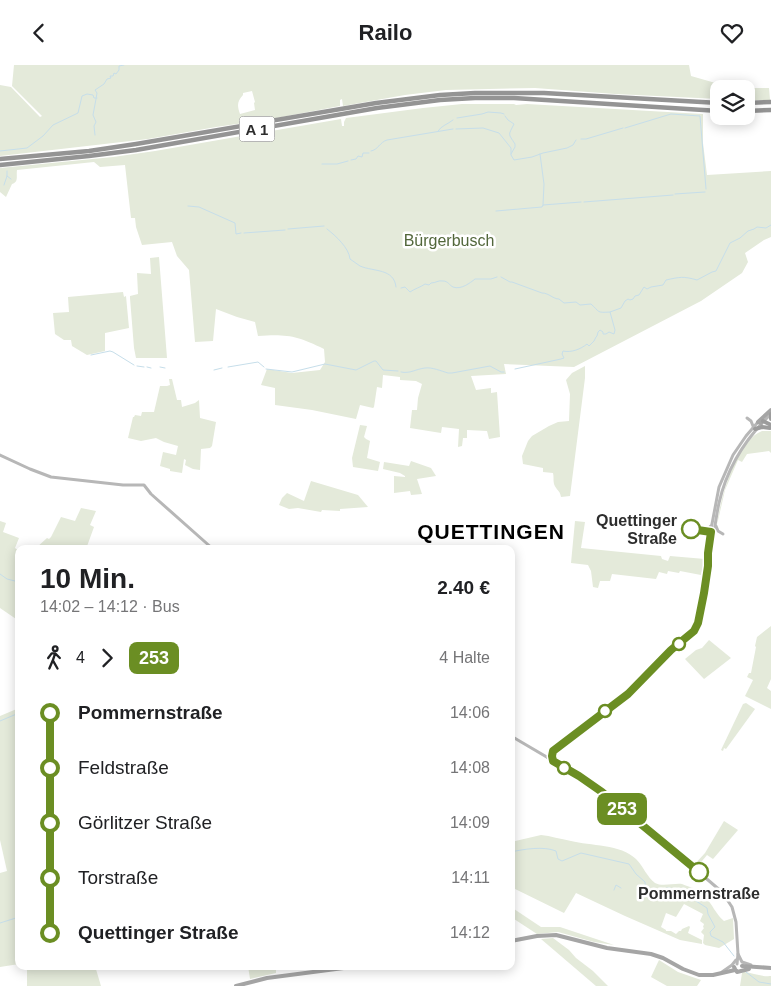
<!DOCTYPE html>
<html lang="de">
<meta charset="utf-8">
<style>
body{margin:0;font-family:Arial,sans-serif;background:#f6f6f6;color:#202124;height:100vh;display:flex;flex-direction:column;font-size:19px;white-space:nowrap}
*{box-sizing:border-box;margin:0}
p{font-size:16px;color:#757577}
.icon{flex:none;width:28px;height:28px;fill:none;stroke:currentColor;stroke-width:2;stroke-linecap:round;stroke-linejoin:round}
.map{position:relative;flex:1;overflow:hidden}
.panel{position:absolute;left:15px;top:480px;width:500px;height:425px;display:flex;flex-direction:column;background:#fff;border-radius:10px;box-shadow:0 2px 12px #0003}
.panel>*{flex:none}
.badge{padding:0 10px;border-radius:8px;font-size:18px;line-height:32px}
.controls{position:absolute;left:710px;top:15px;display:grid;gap:10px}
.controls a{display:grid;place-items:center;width:45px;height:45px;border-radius:10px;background:#fff;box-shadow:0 2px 12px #0003;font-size:25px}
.map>.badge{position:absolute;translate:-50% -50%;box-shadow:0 0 0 2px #fff}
.legs{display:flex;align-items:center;gap:8px;height:55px;padding:0 25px;font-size:16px}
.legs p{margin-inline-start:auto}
.head{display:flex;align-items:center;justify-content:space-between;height:85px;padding:0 25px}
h1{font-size:28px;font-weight:700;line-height:38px}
ul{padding:0 25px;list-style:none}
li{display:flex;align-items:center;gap:18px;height:55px;font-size:19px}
li i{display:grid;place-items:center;width:8px;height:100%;margin:0 6px;background:currentColor}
li i::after{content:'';width:12px;height:12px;margin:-6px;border:4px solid;border-radius:50%;background:#fff}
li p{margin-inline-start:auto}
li:first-child i{background:linear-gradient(#0000 50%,currentColor 0)}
li:last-child i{background:linear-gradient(currentColor 50%,#0000 0)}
header{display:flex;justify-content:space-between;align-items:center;height:65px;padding:0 25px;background:#fff;font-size:22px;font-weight:700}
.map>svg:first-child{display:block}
.green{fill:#e4eada;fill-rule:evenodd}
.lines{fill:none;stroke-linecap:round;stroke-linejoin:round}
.stream{stroke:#c6deea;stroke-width:1}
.secondary{stroke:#b7b7b7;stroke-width:3}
.primary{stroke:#a5a5a5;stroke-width:4}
.trunk{stroke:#9c9c9c;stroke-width:4}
.motorway{stroke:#949494;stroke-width:4.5}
.line-1-casing{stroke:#fff;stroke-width:11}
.line-1{stroke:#6b8e23;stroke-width:8}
.stop-1-dot{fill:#fff;stroke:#6b8e23;stroke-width:2.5}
.labels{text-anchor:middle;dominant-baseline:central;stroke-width:5;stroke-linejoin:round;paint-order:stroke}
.shield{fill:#fff;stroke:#6c6c6c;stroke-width:1}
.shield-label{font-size:15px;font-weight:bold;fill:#2d2d2d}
.park-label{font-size:16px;fill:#52673b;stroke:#fff}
.stop-label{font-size:16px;font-weight:bold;fill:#2d2d2d;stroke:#fff;text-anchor:end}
.district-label{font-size:21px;font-weight:bold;letter-spacing:1px;fill:#000;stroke:#fff}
</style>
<header><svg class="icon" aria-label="back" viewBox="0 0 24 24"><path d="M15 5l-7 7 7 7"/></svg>Railo<svg class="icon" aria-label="heart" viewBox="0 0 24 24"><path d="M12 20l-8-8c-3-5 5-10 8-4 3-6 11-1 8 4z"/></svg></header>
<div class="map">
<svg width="771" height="921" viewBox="0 0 771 921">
<rect width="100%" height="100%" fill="#fff"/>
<!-- green -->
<g class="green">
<path d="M14,0H689L691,11L733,23H769L770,35H746V24H719V34L615,29L535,23L446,25L405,30L343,41L342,34L340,35V41L271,54L216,62L148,74L0,91V20L11,22L40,52L42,51L12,21ZM252,26L255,37L254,38L255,45L240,49C237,40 237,37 243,30V28Z"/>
<path d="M462,39H514L516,40L527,39L703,49V78L707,110L771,106V172L764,175L745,188L748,197L742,208L701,236L574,302L504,299L506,309L471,311L476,325L491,323V328L497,327L500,372L489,374L487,366L467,365V373H463L462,381L458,382L459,364L442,362L441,368L410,363L412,345H417L418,333L422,319L416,316L400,315V312L383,310L382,323L377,322L374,342L373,343L360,340L356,354L312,345L275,340V323L261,320L267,304L292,308L320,305L325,297L324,284C297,271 288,269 258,271L255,257L237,252L216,244L213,276L195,277L189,205L177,191L172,177L142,180L136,162L135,153H131L125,100L100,102L94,97L17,105C16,111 19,117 12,119L6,132L0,127V103L113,92L155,86L341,54L342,61H344V57L346,53L423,43Z"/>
<path d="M159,192L167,293H136L134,283L130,233V231L138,229L137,208L151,209L150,193Z"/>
<path d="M123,227L124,232L126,231L129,263L105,268V286L87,290L72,281L71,275H64L55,269L53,248L69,247L68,232Z"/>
<path d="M585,301V313L570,431L561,432C560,425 556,425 554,419C553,415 554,412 553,408L543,407V403L523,399L522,391L528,376L532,371L549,361L558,357L569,356L570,329L566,315L572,308Z"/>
<path d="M169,314H172L177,335H181L182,342L195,338L199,335L200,353L216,357L212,381L210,383L201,384L200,405L193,404L185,400L186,395L184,394L182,408L170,406V404L160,401L163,387L176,390L178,381L164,377L156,373L141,376L128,373L133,352H134L135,350L141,351L142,347H154L160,321H167L170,320Z"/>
<path d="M360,360L367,361L364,372L366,374L370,376L367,393L380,397L378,406L353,402L352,393Z"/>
<path d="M762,366H771V388L769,386L747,389L742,397L738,395L725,425L717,460C720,434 736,376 762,366Z"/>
<path d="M411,396L431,403L436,411L417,414L422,429L411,430L410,426L394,428V411L405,412V411L400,408L383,404L384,397L409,401Z"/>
<path d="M311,416L358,430L368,442L340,444V446L322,445L321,447L298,443L289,444L279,440L282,433L287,428L304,436Z"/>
<path d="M81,443L96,446L90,460L94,462L86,484H35L47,473L49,474L51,472L61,452L75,456Z"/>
<path d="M0,456L6,458L3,467L19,473L15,483L19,486V556L0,543Z"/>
<path d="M575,456L585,457L581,483L661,491L662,494L668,496L670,491L705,494L701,510L680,506L679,508L668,506L667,509L659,507L656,514L612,509L610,516H600L598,523L593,522L591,506L588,500L571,498Z"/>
<path d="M771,561V614L767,623L771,626V644L745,631L753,615L747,612L749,608H751L756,582L755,581L757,572Z"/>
<path d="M709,575L731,593L704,614L685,594L696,585L702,583Z"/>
<path d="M746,638L755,644L726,684L724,683L723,686L721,685L743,639Z"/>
<path d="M19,643V899L0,902V808L7,806L0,775V651Z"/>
<path d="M724,756L738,765L713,794L707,790L697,802L694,800L705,788Z"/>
<path d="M541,770C551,771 560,774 571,776C590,781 621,779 636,794C643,801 647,812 655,818C662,822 674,818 682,819C685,820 689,822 693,823C701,827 710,836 714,844C717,848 719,852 724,856L733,853L734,874L719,883L705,880L703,878L704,870L701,867L704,863L703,862L704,859L700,856L703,849L684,839L676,852L666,848L661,862L666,865V866H671L676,869L679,866H681L682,864L689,861L690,862L688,868L702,875V879L680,875L625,851L576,828L564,848L511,822V777Z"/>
<path d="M511,842L541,862H560L614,880L594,877L558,867L537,869L511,852Z"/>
<path d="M553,873L569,885L576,893L593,906L608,921H596L541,874Z"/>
<path d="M659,895L678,907L701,915L697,921H667L651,912Z"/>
<path d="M29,901H95L101,921H27V905Z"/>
<path d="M248,901H276V908L250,914Z"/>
<path d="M744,907C753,908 762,912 771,911V921H740L742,908Z"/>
</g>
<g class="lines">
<!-- stream -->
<g class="stream">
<path d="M505,51L508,55L514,59C508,71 508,68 515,79V82L511,89"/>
<path d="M457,53L482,49L488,47L501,48L504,49"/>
<path d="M625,63L671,49L700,51L706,124"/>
<path d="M456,64L483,63L499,68L511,83V90L514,95L532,92L543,88L567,83L573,80L576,75"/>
<path d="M438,66C441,61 448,59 453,55"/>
<path d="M95,70L94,61L96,57L93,50L96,34L97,28L95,25L104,19L107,14L111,13L110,11H113L114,8L116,9L119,5V1L124,0"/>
<path d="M581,74H586L623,63"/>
<path d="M0,86L27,83L43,71L53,60L78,48L82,31L87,29L93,30L94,33H97"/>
<path d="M371,86C378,85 380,77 387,75L453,64"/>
<path d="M540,89L544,119L543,140"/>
<path d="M351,95L356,94L358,91L362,92L363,88H369"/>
<path d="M322,99H337L348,96"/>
<path d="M7,111L11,114"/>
<path d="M4,120L7,111V106"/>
<path d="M675,129L705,127"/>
<path d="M584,137L673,130"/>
<path d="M188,141L199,142L235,158L236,169L241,168"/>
<path d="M496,146L542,142L543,140L581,137"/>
<path d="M288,164L324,161"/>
<path d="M327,164C336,171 349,183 350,194C353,196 357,199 360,201C374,207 394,203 396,222"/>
<path d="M244,168L285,165"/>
<path d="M501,212L510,217H512L542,228C549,228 553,234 559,234L564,238L576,237L580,240L591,239C600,247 596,248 610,247"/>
<path d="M401,223L405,222L410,227C414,224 421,222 425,219L429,220L431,218C436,218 438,215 443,216C448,216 449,220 453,222C461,225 470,218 475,214H491L497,212"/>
<path d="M91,290L110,286L113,287L134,300"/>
<path d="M137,301L144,302"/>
<path d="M147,302L151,303"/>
<path d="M160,302L165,303"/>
<path d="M228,302L258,297L264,302"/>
<path d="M266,304L292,307L325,299L356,305L374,296H376L383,305L398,306"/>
<path d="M515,304L561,294L564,293L562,289L563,286C571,288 581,284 587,279L589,281L594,276L596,272L597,271L598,267L600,265L603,267V269H606L609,267L614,269L615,265L610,247L621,243L625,236L628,234L630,235L633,234L635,231L639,230L644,222L647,224L651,222L663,220L666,215C680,212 683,211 697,215L712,207L716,206L730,178L740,173L748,166L754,164L757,162L766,163L771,160"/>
<path d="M214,305L222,303"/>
<path d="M401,307C410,309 416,304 425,303C432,302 441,306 448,308H452L490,301L501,307H504"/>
<path d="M0,509L7,514L19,517"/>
<path d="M0,656L19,648"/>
<path d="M511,787C524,784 544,781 556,786L558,794L562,796L581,788L629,799L636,809L645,817C645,826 650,826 657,829L667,823L677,824L686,827L696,836L707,843L708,849L715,862L710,867L711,871L723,877L734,891"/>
<path d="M614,825L616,820L621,823"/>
<path d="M0,858L19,852"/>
<path d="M746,907L759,917L771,919"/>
</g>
<!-- secondary -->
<g class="secondary">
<path d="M747,353L751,356L753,361"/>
<path d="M0,390L30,404L51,412L123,420H144L151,429L213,484"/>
<path d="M716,461L718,466L723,469"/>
<path d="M709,472L705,466L711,461"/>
<path d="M709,491C714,474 715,456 719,438C727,403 745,374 771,349"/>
<path d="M511,671L579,711L601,727L694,803L722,827L732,842L736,857L738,889L737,899"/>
<path d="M547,692L553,686L629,629L671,585L690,569L696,562L704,528L708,501V480L719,422L733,390L746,371L758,357"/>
<path d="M738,889L742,897L751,900"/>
<path d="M722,907L732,900L736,895"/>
</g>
<!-- primary -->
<g class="primary">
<path d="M761,358L758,357L771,345"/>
<path d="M511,876L537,871L556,870L607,883L651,889L663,893L683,904L699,910H713L735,905"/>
<path d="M742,901L771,903"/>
<path d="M734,902L735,904L737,907L749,904"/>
<path d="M236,921L267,913L359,901"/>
</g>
<!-- trunk -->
<g class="trunk">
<path d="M771,349V354"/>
<path d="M763,356L771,360"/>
<path d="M755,364L762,362L770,363"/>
</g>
<!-- motorway -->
<g class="motorway">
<path d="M746,38L771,37"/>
<path d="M746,46L771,45"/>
<path d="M0,94L89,86L136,79L376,38L440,30L475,28H544L719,38"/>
<path d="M0,100L89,91L136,85L377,43L440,35L475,33H514L719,46"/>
</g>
</g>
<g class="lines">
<defs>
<path id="line-1" d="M691,464L711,467L708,488V501L704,528L698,558L694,566L671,585L628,629L553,686L552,691L553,696L579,711L602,727L699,807"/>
</defs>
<!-- line-1 casing -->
<use href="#line-1" class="line-1-casing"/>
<!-- line-1 -->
<use href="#line-1" class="line-1"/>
</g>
<!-- markers -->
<g class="stop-1-dot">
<circle cx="691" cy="464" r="9"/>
<circle cx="679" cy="579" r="6"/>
<circle cx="605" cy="646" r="6"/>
<circle cx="564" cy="703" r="6"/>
<circle cx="699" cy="807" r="9"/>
</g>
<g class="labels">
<!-- shield labels -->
<rect class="shield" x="239.5" y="51.5" width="35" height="25" rx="4"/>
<g class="shield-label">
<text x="257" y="64">A 1</text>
</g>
<!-- park labels -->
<g class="park-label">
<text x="449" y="175">Bürgerbusch</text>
</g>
<!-- stop labels -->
<g class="stop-label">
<text x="677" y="455">Quettinger<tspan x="677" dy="18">Straße</tspan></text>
<text x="699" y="828" text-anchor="middle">Pommernstraße</text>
</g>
<!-- district labels -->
<g class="district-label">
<text x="491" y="466">QUETTINGEN</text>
</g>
</g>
</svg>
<div class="controls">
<a><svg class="icon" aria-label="layers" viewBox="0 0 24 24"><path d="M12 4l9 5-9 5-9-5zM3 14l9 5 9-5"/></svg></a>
</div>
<b class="badge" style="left:622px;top:744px;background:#6b8e23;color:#fff">253</b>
<section class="panel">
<div class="head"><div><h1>10 Min.</h1><p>14:02 – 14:12 · Bus</p></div><b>2.40 €</b></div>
<div class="legs"><svg class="icon" aria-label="walk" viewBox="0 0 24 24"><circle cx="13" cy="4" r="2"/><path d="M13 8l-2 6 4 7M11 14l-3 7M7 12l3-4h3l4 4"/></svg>4<svg class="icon" aria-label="forward" viewBox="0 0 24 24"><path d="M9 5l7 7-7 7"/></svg><b class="badge" style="background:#6b8e23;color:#fff">253</b><p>4 Halte</p></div>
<ul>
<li><i style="color:#6b8e23"></i><b>Pommernstraße</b><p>14:06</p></li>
<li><i style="color:#6b8e23"></i><span>Feldstraße</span><p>14:08</p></li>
<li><i style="color:#6b8e23"></i><span>Görlitzer Straße</span><p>14:09</p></li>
<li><i style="color:#6b8e23"></i><span>Torstraße</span><p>14:11</p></li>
<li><i style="color:#6b8e23"></i><b>Quettinger Straße</b><p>14:12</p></li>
</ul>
</section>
</div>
